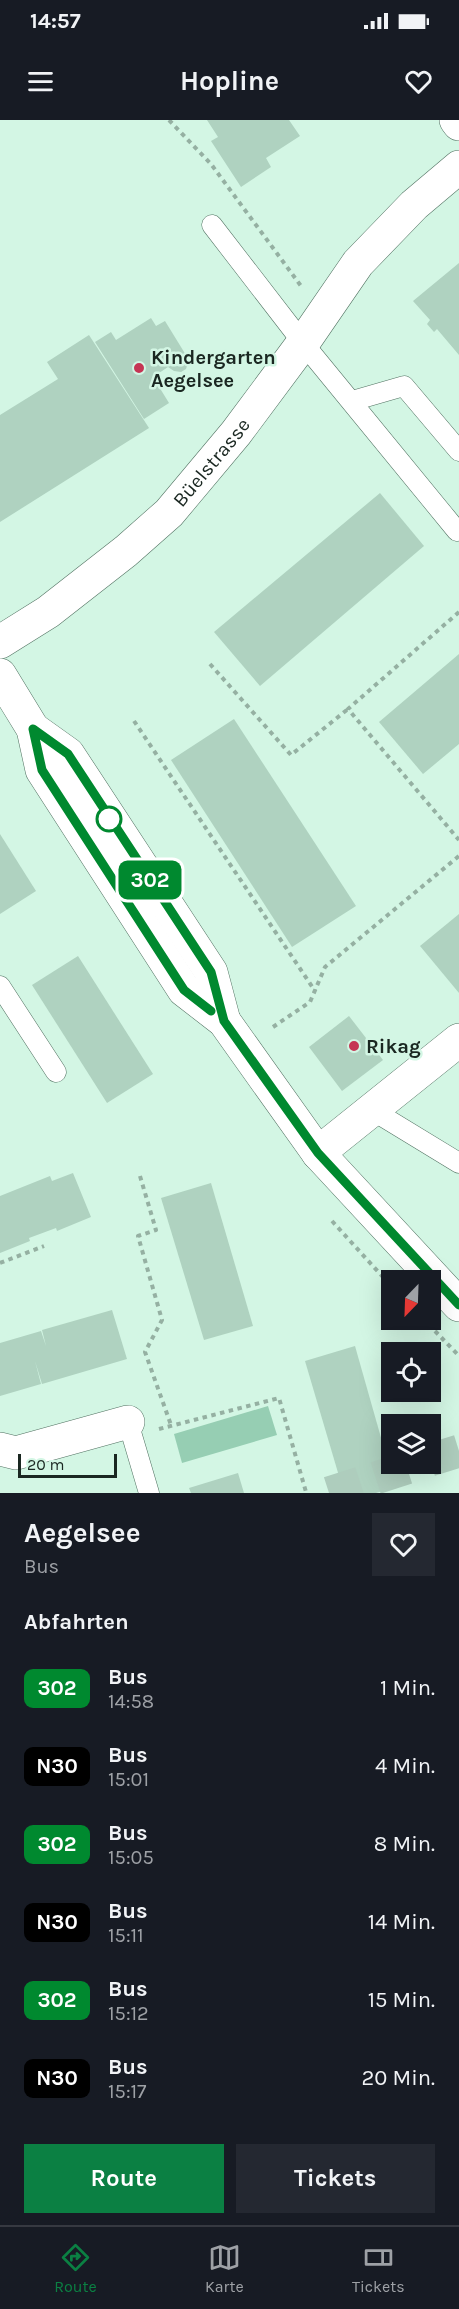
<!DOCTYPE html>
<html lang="de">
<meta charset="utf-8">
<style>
body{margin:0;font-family:Karla,sans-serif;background:#242831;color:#f1f3f6;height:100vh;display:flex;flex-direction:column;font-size:22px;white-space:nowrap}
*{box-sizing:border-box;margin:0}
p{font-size:20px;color:#9ea1a6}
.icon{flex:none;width:33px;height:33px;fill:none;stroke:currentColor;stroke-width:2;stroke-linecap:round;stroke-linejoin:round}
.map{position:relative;height:1373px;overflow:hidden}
.side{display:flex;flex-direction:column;background:#171b24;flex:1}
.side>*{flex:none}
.badge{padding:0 12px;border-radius:9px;font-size:21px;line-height:39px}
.needle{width:39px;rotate:203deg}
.controls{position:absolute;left:381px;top:1150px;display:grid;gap:12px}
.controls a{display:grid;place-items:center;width:60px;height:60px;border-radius:0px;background:#171b24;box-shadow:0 6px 24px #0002;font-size:30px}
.scale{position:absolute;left:18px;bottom:15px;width:99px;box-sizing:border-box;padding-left:6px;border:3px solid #1a2721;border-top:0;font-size:16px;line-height:21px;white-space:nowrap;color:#1a2721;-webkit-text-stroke:4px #d3f6e4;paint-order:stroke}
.map>.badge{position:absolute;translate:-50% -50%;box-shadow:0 0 0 3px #fff}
h2{padding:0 24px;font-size:22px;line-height:54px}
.round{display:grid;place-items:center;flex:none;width:63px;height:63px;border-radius:0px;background:#242831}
.overview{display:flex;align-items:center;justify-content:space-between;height:102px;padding:0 24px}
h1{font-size:28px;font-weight:700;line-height:45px}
.action{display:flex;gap:12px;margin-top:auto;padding:12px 24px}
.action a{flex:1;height:69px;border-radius:0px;background:#0b8043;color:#fff;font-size:24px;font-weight:700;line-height:69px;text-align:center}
.action a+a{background:#242831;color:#f1f3f6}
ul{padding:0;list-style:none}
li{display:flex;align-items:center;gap:18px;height:78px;padding:0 24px}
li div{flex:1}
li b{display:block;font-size:22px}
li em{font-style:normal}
li .badge{min-width:66px;font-weight:700;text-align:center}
.status{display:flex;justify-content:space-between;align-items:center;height:42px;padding:0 30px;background:#171b24;direction:ltr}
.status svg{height:16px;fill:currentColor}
header{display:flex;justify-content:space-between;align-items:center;height:78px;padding:0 24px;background:#171b24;font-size:27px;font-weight:700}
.tabs{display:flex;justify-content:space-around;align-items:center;height:84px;border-top:2px solid #363941;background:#171b24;font-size:16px;color:#9ea1a6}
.tabs a{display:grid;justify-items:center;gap:3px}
.tabs .active{color:#0b8043}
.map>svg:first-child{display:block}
.green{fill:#96ceb3}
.building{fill:#afd2c0}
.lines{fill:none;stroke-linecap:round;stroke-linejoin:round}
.highway-tunnel{stroke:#aecdbd;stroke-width:33;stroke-dasharray:33 16;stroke-linecap:butt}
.lane-casing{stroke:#527262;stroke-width:21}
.street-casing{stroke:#527262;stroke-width:34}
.secondary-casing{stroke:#527262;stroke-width:34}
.path{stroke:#95b0a2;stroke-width:4;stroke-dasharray:4.5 4.5;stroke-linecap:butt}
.lane{stroke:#fff;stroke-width:20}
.street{stroke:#fff;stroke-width:33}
.secondary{stroke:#fff;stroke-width:33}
.line-casing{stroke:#fff;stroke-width:14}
.line{stroke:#00892f;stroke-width:9}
.poi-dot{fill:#c53554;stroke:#d3f6e4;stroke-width:2}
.stop-dot{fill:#fff;stroke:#00892f;stroke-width:3}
.labels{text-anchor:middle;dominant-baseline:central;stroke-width:5;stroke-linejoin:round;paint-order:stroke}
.poi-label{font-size:20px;font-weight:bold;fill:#1a2721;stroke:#d3f6e4;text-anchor:start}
.street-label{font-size:20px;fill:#1a2721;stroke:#d3f6e4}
</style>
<div class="status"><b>14:57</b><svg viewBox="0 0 49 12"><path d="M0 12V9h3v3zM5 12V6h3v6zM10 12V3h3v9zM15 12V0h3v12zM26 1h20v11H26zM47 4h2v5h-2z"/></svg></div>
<header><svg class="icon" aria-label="menu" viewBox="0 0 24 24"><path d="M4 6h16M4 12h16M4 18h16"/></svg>Hopline<svg class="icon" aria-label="heart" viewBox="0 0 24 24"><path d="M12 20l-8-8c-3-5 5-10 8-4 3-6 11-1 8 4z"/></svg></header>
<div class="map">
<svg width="459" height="1373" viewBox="0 0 459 1373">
<rect width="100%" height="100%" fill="#d3f6e4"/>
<!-- green -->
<path class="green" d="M268,1286L277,1315L182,1343L174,1314Z"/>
<!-- building -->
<g class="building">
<path d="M207,0H289L300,16L266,38L271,47L241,67L211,21L218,17Z"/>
<path d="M459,143V235L437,209L434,212L427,204L430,200L413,181Z"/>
<path d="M151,198L156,206L165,201L189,240L186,249L181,252L174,251L168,247L153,257L169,283L144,299L95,222L111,212L116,220Z"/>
<path d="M89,215L149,308L0,402V295L58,259L47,242Z"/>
<path d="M380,373L424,426L260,566L214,512Z"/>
<path d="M459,534V624L423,654L379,602Z"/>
<path d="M234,599L356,786L292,827L171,640Z"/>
<path d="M0,714L36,771L0,794Z"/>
<path d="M459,794V873L420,826Z"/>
<path d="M78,836L153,954L107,983L32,865Z"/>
<path d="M349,896L383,940L342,971L309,927Z"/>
<path d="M73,1053L91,1097L57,1111L56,1108L29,1118L30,1121L0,1133V1076L50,1056L52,1061Z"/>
<path d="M211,1063L253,1206L204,1220L161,1078Z"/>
<path d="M112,1190L127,1239L42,1264L35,1241L41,1264L0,1276V1223L41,1211L46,1226L42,1210Z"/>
<path d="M355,1226L395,1367L376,1373H344L305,1241Z"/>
<path d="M238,1353L244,1373H191L189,1368Z"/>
</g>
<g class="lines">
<!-- highway-tunnel -->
<g class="highway-tunnel">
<path d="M430,1340L459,1331"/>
<path d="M329,1373L419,1344"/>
</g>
<defs>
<g id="lane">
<path d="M212,105L303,223L457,411"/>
<path d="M352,281L404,266L459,331"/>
<path d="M0,866L56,952"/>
<path d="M372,990L459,1043"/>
<path d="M128,1302L149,1373"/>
</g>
<g id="street">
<path d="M456,0L459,4"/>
<path id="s1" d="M0,522L48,492L126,431L169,393L236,313L303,223L358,143L414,85L459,47"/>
<path d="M318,1033L459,920"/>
<path d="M0,1329L16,1333L128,1302"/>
</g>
<g id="secondary">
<path d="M0,555L33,609L42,650L184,870L224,901L318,1033L459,1185"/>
<path d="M33,609L68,634L211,852L224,901"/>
</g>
</defs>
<!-- lane casing -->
<use href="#lane" class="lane-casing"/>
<!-- street casing -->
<use href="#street" class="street-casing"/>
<!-- secondary casing -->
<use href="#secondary" class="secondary-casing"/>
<!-- path -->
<g class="path">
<path d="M169,0L211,44L301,166"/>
<path d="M459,492L348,589L459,720"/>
<path d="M210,544L291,635L348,589"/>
<path d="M134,601L315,871"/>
<path d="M273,907L310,882L325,847L459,736"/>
<path d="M140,1056L156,1110L138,1116L162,1200L145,1232L171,1305"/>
<path d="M332,1101L392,1167"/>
<path d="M0,1143L44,1126"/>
<path d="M435,1211L459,1236"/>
<path d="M159,1309L279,1278L306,1372"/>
</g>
<!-- lane -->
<use href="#lane" class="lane"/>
<!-- street -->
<use href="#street" class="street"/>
<!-- secondary -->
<use href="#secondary" class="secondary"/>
</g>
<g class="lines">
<defs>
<path id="line" d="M211,891L184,870L42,650L33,609L68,634L211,852L224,901L318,1033L459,1185"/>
</defs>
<!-- line casing -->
<use href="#line" class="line-casing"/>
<!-- line -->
<use href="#line" class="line"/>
</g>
<!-- markers -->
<g class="poi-dot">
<circle cx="139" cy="248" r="6"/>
<circle cx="354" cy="926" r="6"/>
</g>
<circle class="stop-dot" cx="109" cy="699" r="12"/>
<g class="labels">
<!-- poi labels -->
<g class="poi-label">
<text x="151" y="237">Kindergarten<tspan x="151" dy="23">Aegelsee</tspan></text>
<text x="366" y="926">Rikag</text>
</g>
<!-- street labels -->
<g class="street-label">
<text stroke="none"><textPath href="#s1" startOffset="279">Büelstrasse</textPath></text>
</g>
</g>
</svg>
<div class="controls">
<a><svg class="needle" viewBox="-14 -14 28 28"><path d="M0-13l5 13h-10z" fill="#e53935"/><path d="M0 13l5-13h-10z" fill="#9ea1a6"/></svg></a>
<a><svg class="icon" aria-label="locate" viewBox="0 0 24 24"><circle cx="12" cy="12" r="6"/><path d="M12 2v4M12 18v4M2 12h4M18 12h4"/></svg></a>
<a><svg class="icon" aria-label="layers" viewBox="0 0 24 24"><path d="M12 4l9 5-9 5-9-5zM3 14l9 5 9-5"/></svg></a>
</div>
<div class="scale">20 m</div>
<b class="badge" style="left:150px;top:760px;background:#00892f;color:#fff">302</b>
</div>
<section class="side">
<div class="overview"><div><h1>Aegelsee</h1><p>Bus</p></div><a class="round"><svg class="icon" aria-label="heart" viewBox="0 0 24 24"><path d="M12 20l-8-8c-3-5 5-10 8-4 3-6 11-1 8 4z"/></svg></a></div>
<h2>Abfahrten</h2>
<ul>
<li><span class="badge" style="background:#00892f;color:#fff">302</span><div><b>Bus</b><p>14:58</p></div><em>1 Min.</em></li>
<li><span class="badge" style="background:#000;color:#fff">N30</span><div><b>Bus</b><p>15:01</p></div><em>4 Min.</em></li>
<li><span class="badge" style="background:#00892f;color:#fff">302</span><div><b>Bus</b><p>15:05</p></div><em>8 Min.</em></li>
<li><span class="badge" style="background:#000;color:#fff">N30</span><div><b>Bus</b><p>15:11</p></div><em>14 Min.</em></li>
<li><span class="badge" style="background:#00892f;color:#fff">302</span><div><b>Bus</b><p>15:12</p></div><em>15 Min.</em></li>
<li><span class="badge" style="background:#000;color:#fff">N30</span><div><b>Bus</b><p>15:17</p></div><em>20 Min.</em></li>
</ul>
<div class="action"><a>Route</a><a>Tickets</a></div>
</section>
<nav class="tabs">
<a class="active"><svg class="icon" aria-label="directions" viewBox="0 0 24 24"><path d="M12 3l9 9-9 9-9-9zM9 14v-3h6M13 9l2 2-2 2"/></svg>Route</a>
<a><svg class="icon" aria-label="map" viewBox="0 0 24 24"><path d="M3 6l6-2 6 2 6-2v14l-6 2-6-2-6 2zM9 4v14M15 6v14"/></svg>Karte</a>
<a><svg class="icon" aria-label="tickets" viewBox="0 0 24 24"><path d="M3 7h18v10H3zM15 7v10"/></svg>Tickets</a>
</nav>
